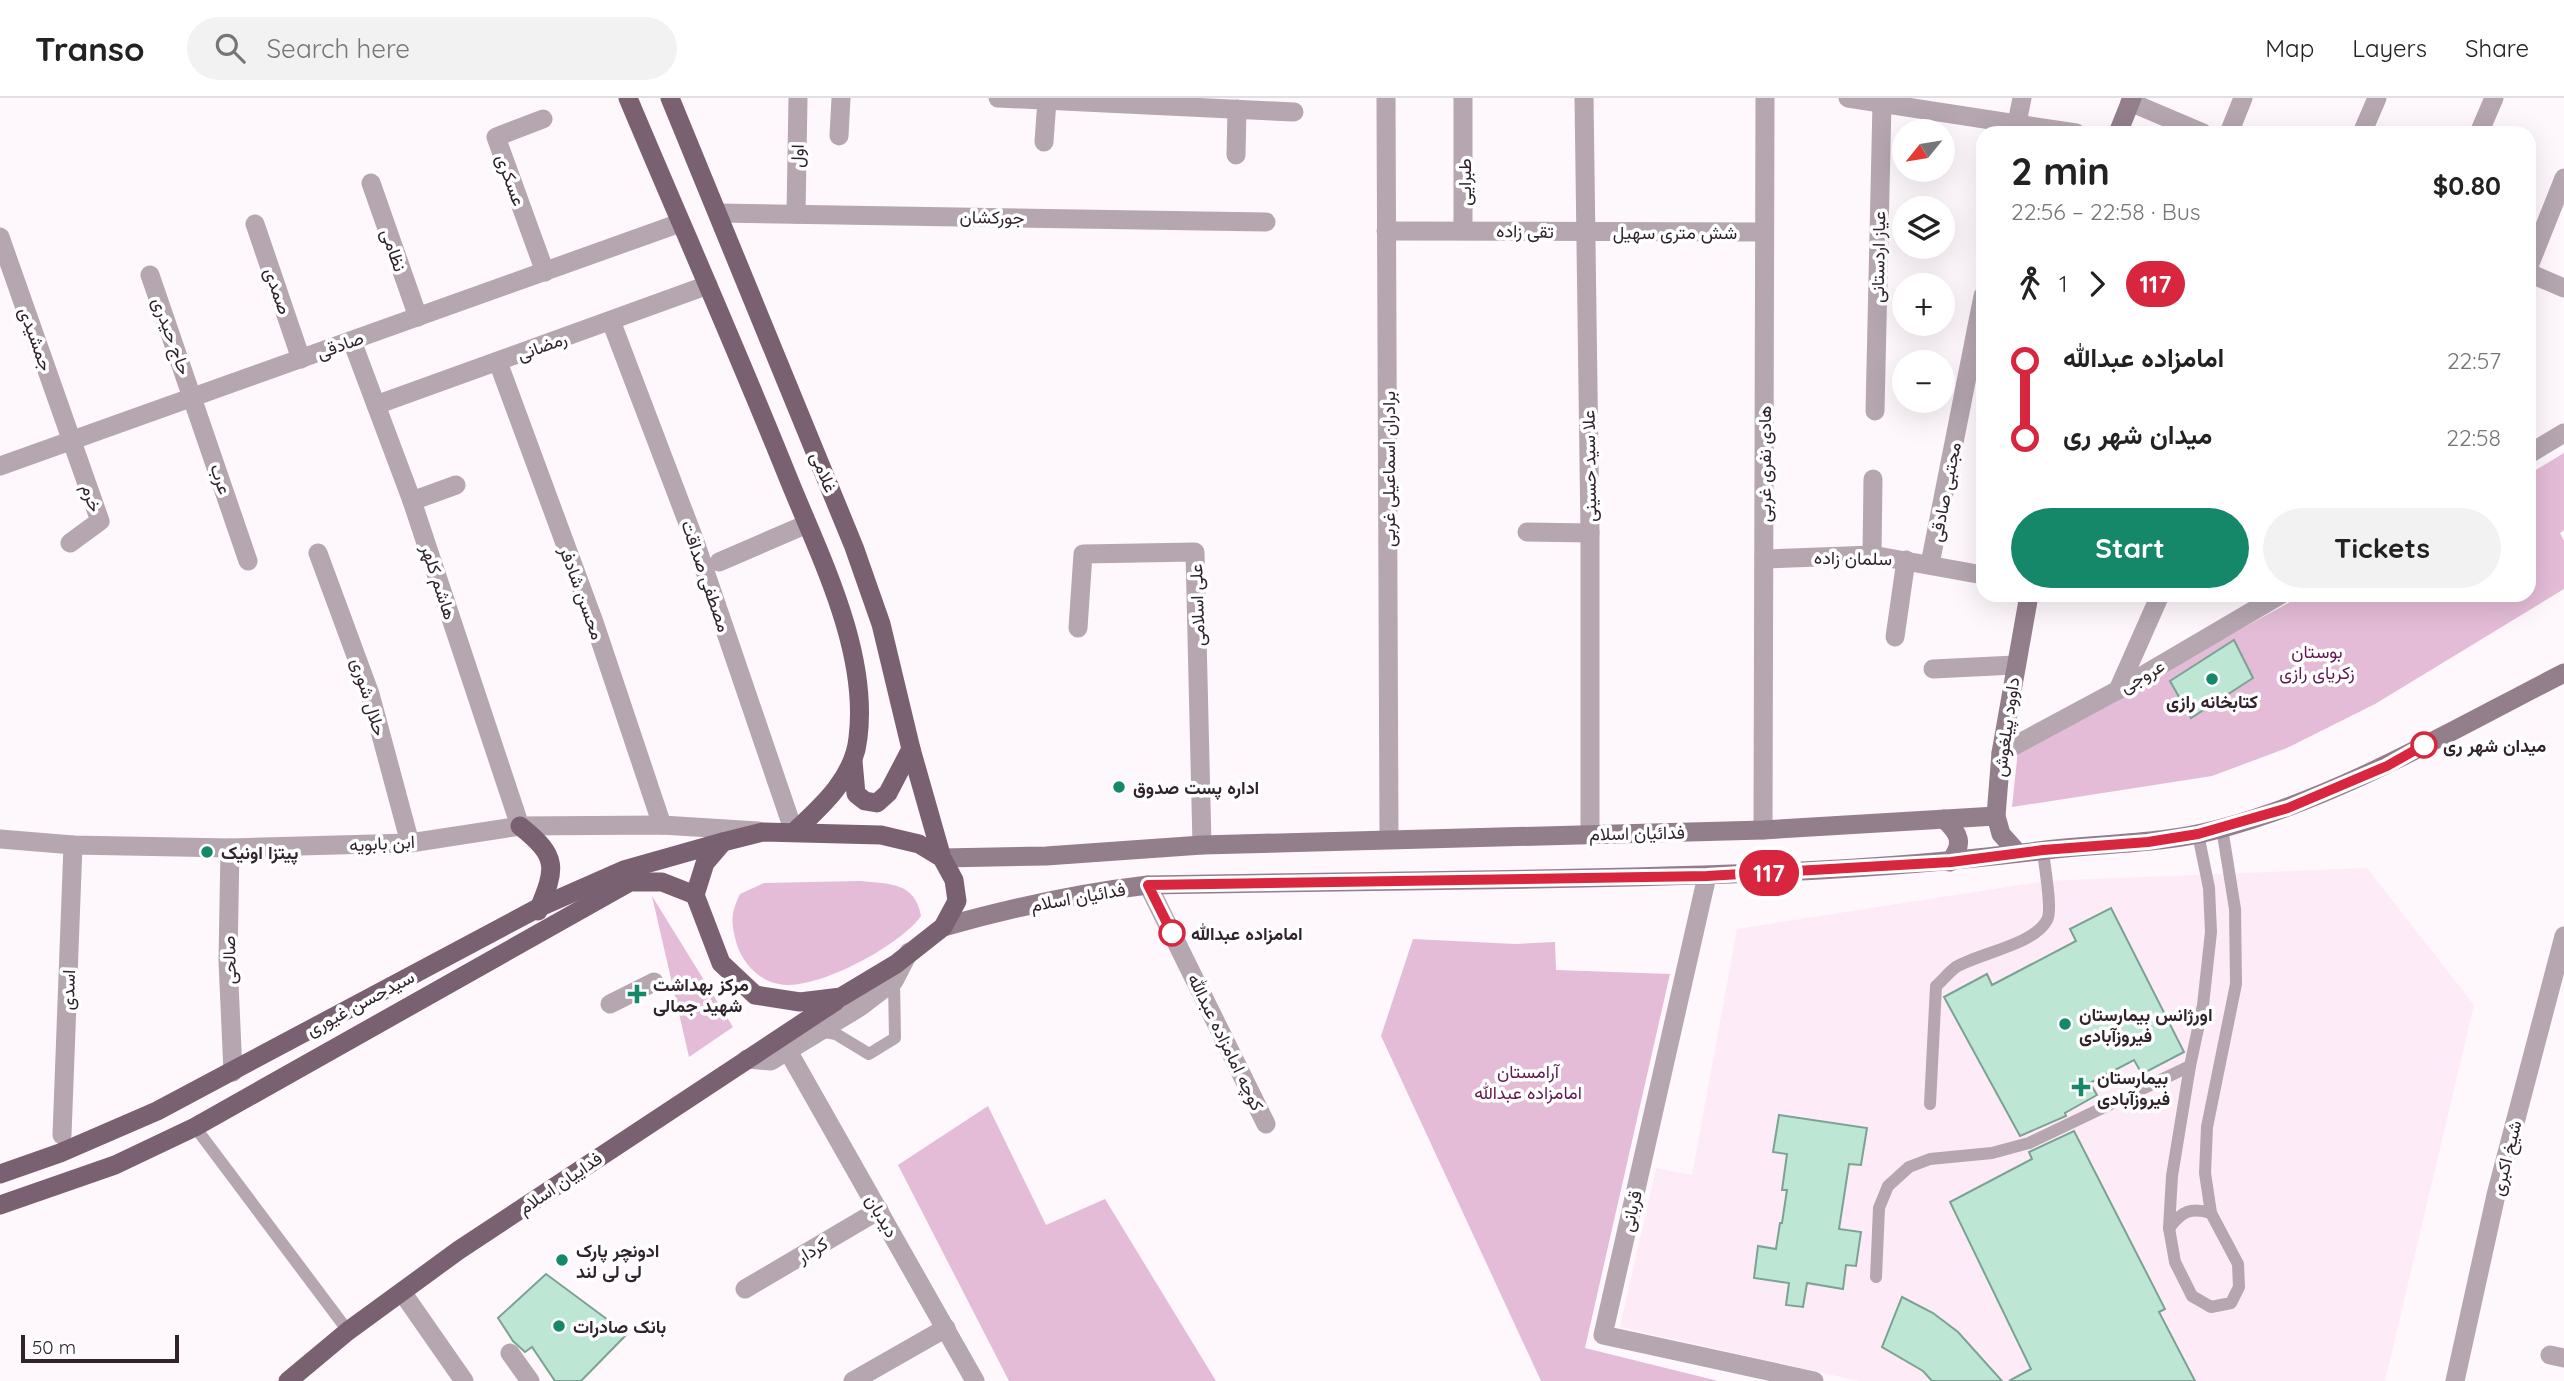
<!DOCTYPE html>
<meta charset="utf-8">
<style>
body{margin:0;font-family:Quicksand,Vazirmatn,sans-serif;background:#f2f2f2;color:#222;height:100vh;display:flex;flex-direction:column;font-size:26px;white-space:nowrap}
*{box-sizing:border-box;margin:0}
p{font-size:23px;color:#767676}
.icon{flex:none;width:38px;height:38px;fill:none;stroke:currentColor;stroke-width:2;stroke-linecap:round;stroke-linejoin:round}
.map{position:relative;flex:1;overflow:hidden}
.side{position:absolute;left:1976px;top:28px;width:560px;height:476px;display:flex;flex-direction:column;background:#fff;border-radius:21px;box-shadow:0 7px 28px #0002}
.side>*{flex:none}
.badge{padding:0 14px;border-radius:23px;font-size:24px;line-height:46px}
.needle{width:46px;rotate:240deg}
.tools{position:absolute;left:1892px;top:21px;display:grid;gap:14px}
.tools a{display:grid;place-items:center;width:63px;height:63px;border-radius:50%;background:#fff;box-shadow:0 7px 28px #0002;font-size:35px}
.scale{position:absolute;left:21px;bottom:18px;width:158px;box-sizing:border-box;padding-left:7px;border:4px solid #30232c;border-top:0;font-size:19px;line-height:24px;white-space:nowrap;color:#30232c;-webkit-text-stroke:5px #fff;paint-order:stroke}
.map>.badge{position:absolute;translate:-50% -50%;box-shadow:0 0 0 4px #fff}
.legs{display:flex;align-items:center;gap:10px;height:77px;padding:0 35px;font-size:23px}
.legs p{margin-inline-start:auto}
.head{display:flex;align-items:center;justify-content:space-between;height:119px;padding:0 35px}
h1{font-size:38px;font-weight:700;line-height:52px}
.cta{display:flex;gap:14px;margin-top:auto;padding:14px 35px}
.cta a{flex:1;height:80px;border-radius:42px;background:#148868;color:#fff;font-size:28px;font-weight:700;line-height:80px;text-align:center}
.cta a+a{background:#f2f2f2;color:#222}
ul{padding:0 35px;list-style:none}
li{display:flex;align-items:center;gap:24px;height:77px;font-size:26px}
li i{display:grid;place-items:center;width:10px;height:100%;margin:0 9px;background:currentColor}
li i::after{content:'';width:18px;height:18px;margin:-9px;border:5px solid;border-radius:50%;background:#fff}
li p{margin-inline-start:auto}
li:first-child i{background:linear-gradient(#0000 50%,currentColor 0)}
li:last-child i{background:linear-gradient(currentColor 50%,#0000 0)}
header{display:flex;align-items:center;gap:42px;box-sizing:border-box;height:98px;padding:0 35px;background:#fff;border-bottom:2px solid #e0e0e0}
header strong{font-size:33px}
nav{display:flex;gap:38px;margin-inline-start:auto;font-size:24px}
.search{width:490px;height:63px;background:#f2f2f2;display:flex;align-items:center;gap:18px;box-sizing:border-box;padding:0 24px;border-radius:38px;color:#767676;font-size:26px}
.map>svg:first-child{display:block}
.built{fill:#fdecf7}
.green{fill:#e4bcd7}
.building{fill:#bde6d5;stroke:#7ca293;stroke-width:2}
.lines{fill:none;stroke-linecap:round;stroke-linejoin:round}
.service{stroke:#b5a6b0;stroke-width:12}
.minor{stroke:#b5a6b0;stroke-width:19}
.tertiary{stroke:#b5a6b0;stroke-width:19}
.secondary{stroke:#937e8c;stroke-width:19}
.primary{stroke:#7a6172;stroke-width:19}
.line-1-casing{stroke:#fff;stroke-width:16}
.line-1{stroke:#d7263d;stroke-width:10}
.poi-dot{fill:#148868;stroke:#fff;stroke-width:2.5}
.stop-1-dot{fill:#fff;stroke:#d7263d;stroke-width:3.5}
.labels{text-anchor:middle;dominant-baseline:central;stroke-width:7;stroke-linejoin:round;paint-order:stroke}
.street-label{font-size:18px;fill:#30232c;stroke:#fff}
.park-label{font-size:18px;fill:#621751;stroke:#fff}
.poi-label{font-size:18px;font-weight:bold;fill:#30232c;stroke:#fff;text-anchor:start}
.stop-label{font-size:18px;font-weight:bold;fill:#30232c;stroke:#fff;text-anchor:start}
</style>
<header>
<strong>Transo</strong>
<div class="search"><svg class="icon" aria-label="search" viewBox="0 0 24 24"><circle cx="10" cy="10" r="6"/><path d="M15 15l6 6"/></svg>Search here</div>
<nav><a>Map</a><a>Layers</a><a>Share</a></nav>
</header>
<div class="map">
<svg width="2564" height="1283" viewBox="0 0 2564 1283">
<rect width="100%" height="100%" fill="#fef7fc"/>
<!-- built -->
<path class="built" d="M2367,770L2474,907L2385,1283H1859L1620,1229L1656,1070L1692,1077L1737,831L2045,783Z"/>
<!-- green -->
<g class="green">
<path d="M2564,355V432L2560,435L2564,443V491L2375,606L2287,650L2212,678L2012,709L2018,652L2303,497H2529V376Z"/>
<path d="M860,783C890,786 915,784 921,818C901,847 815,894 779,886C760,883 743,866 737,847C731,825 730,817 740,796L764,785Z"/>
<path d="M652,798L733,929L689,959Z"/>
<path d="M1413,841L1515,846L1555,844L1556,872L1670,876L1585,1250L1718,1283H1541L1381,938Z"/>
<path d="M988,1008L1046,1127L1105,1101L1216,1283H1009L898,1067Z"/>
</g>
<!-- building -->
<g class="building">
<path d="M2234,542L2253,580L2191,620L2170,583Z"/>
<path d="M2111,810L2184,954L2142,976L2134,962L2090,985L2097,997L2065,1015L2066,1018L2020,1038L1944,899L1987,876L1992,887L2076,843L2070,831Z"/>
<path d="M1779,1017L1867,1030L1861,1067L1849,1066L1839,1131L1861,1134L1856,1168L1846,1167L1843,1191L1807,1185L1803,1209L1786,1207L1789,1185L1754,1180L1758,1148L1776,1151L1780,1125H1782L1787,1092H1782L1787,1056L1773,1054Z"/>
<path d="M2074,1033L2165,1211L2159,1214L2195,1283H2009L2031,1271L1950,1104L2032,1061L2029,1054Z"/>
<path d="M546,1176L627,1236L581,1283H555L532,1249L525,1254L513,1243L498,1220Z"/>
<path d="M1902,1199L1933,1215L1958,1234L2002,1283H1932L1923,1273L1882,1249Z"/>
</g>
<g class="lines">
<!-- service -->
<g class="service">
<path d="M2198,736L2209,790L2211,834L2203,907L2190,968L2172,1078L2169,1130L2175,1164L2192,1198L2211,1209L2231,1205L2239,1189L2238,1166L2211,1115L2205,1075L2207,1029L2236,886L2235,811L2222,730"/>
<path d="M820,933L836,936L869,956L895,940L894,883"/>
<path d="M1930,1006L1936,888C1943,882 1949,874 1956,869C1979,855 2034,847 2047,822C2053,812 2044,767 2043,752"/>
<path d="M195,1029L348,1233"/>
<path d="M2169,1130C2182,1113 2191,1109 2211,1115"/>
<path d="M1876,1179L1879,1110L1888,1088L1909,1069L1930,1061L1992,1055L2029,1045L2190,968"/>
</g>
<!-- minor -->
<g class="minor">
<path d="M998,0L1294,14"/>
<path d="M1386,0L1389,741"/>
<path d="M1463,0V132"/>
<path d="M1584,0L1590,435V736"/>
<path d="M1848,0L2076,35"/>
<path d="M2130,4L2203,35"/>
<path d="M543,21L496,39L545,174"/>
<path d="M2015,35L2022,0"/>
<path d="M2229,35L2243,0"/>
<path d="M2362,35L2377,0"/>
<path d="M2479,35L2494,0"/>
<path d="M839,38L841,0"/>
<path d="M1044,44L1047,2"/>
<path d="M1236,57L1237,11"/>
<path d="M371,85L418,219"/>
<path d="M718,115L1266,124"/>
<path d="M796,116L798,0"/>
<path d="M255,126L301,261"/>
<path d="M1386,133L1764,134"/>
<path d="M0,139L100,423L70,445"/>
<path d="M2529,168L2564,80"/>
<path d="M2529,175L2564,190"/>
<path d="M150,177L248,463"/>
<path d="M611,223L694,441L794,734"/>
<path d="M352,243L412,403L520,728"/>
<path d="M498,264L594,524L662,727"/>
<path d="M376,307L708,187"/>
<path d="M1875,313L1882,5"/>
<path d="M2529,356L2564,335"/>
<path d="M412,403L456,387"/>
<path d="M1527,434L1590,435"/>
<path d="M318,455L370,596L410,745"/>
<path d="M1872,457L1873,381"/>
<path d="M1764,461L1872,457L1983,477"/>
<path d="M719,464L807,426"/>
<path d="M1930,466L1983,198"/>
<path d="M1078,530L1083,456L1195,454L1202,747"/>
<path d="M1895,539L1906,462"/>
<path d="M1933,571L2015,567"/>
<path d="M2118,592L2160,497"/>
<path d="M2001,655L2118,592L2280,497"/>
<path d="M1763,732L1765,0"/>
<path d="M230,750L228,863L233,974"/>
<path d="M1148,787L1266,1026"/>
<path d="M610,906L654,884"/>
<path d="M788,953L975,1283"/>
<path d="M747,961L771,963L860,909L894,883L909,854"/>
<path d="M62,1037L73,747"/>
<path d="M745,1191L879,1112"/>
<path d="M402,1194L464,1283"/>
<path d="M510,1255L530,1283"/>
<path d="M2550,1257L2564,1260"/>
<path d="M853,1283L946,1230"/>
</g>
<!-- tertiary -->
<g class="tertiary">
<path d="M0,368L680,125"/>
<path d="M0,741L73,747L230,750L410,745L520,728L662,727L758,733"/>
<path d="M1707,778L1603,1237L1814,1283"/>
<path d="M2455,1283L2496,1097L2564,838"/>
</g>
<!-- secondary -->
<g class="secondary">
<path d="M2118,35L2132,0"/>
<path d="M1944,721C1960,736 1964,745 1950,764"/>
<path d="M2018,755L2001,736L1996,718L2001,655L2029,497"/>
<path d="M942,760L1046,758L1202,747L1763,732L1996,718"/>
<path d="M943,829C1011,810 1078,795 1148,787C1277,785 1406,783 1535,781C1703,778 1871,774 2038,753C2099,745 2160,747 2219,731C2342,698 2452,632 2564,575"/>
</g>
<!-- primary -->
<g class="primary">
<path d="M628,0C681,126 736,250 787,377C819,457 869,552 858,640C854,680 821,709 794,734"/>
<path d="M670,0L854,449L881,526L911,651L942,760L954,782L957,803L943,829L896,866L841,899L800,904L755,897L721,865L695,797L705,765L723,744L763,734L881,737L919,746L942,760"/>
<path d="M853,663L856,696L865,703L877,705L888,695L911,651"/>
<path d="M520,728C559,759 556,770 538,813"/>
<path d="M0,1076L60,1055L157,1013L540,809L624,772L723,744"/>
<path d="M0,1107L115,1067L195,1029L630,784H662L695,797"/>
<path d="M288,1283L348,1233L459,1152L836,903"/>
</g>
</g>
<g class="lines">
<defs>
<path id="line-1" d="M1172,835L1148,787L1707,778L1951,764L2043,752L2148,744L2198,736L2288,710L2387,668L2424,647"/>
</defs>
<!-- line-1 casing -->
<use href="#line-1" class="line-1-casing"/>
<!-- line-1 -->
<use href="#line-1" class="line-1"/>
</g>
<!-- markers -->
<g class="poi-dot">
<circle cx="2212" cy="581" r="7"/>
<circle cx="1119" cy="689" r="7"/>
<circle cx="207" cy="754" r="7"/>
<path d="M633.5 885.5h7v7h7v7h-7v7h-7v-7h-7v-7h7z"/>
<circle cx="2065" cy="926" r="7"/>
<path d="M2077.5 978.5h7v7h7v7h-7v7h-7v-7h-7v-7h7z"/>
<circle cx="562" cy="1162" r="7"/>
<circle cx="559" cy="1228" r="7"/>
</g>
<g class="stop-1-dot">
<circle cx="2424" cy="647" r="12"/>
<circle cx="1172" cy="835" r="12"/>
</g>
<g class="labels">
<!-- street labels -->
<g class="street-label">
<text transform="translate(797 58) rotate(-89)">اول</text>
<text transform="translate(511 82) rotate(70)">عسکری</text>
<text transform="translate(1464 84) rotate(-90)">طبرایی</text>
<text transform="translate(992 119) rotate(1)">جورکشان</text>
<text transform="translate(1525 133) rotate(1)">تقی زاده</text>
<text x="1675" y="134">شش متری سهیل</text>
<text transform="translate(394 152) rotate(71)">نظامی</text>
<text transform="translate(1878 159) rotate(-89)">عیاز اردستانی</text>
<text transform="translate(278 193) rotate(71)">صمدی</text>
<text transform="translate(172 238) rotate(70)">حاج حیدری</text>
<text transform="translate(36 241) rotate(70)">جمشیدی</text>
<text transform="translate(340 247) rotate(-20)">صادقی</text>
<text transform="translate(542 248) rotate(-20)">رمضانی</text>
<text transform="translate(1764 366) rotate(-90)">هادی نفری غربی</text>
<text transform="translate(1589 368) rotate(-91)">علا سید حسینی</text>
<text transform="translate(1388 371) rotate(-90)">برادران اسماعیلی غربی</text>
<text transform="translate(824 374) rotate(68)">غلامی</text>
<text transform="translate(221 381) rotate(72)">عرب</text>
<text transform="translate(1945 394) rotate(-79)">مجتبی صادقی</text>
<text transform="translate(92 400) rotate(71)">خرم</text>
<text transform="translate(1853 460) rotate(1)">سلمان زاده</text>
<text transform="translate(706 478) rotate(71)">مصطفی صداقت</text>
<text transform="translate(439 484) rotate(72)">هاشم کلهر</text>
<text transform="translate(582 495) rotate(70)">محسن شادفر</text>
<text transform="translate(1197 507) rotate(-92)">علی اسلامی</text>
<text transform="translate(2142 578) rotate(-30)">عروجی</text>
<text transform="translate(369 599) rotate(73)">حلال شوری</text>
<text transform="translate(2006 629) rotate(-82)">داوود پیلغوش</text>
<text transform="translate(1637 735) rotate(-1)">فدائیان اسلام</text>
<text transform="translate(382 745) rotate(-3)">ابن بابویه</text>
<text transform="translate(1078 799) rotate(-10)">فدائیان اسلام</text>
<text transform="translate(229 862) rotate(-91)">صالحی</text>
<text transform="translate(68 892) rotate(-88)">اسدی</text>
<text transform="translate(360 905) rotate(-28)">سیدحسن غیوری</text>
<text transform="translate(1226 944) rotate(64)">کوچه امامزاده عبدالله</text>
<text transform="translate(2506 1060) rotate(-76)">شیخ اکبری</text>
<text transform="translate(560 1085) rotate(-34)">فداییان اسلام</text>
<text transform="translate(1631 1113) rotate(-77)">قربانی</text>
<text transform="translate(882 1118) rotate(60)">دیدبان</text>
<text transform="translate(812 1152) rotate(-31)">کردار</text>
</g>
<!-- park labels -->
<g class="park-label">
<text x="2317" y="553">بوستان<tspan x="2317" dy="21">زکریای رازی</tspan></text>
<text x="1528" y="973">آرامستان<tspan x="1528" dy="21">امامزاده عبدالله</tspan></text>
</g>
<!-- poi labels -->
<g class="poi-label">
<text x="2212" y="603" text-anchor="middle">کتابخانه رازی</text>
<text x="1133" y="689">اداره پست صدوق</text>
<text x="221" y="754">پیتزا اونیک</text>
<text x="653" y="886">مرکز بهداشت<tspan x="653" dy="21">شهید جمالی</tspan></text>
<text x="2079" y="916">اورژانس بیمارستان<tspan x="2079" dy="21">فیروزآبادی</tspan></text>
<text x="2097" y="979">بیمارستان<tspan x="2097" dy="21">فیروزآبادی</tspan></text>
<text x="576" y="1152">ادونچر پارک<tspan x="576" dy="21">لی لی لند</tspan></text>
<text x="573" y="1228">بانک صادرات</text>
</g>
<!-- stop labels -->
<g class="stop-label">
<text x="2443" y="647">میدان شهر ری</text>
<text x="1191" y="835">امامزاده عبدالله</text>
</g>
</g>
</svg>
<div class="tools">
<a><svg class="needle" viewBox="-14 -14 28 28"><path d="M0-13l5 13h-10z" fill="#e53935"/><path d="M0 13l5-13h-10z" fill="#767676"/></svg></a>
<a><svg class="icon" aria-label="layers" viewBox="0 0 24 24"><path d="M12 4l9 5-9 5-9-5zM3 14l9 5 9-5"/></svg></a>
<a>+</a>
<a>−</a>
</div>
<div class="scale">50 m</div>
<b class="badge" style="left:1769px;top:775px;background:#d7263d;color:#fff">117</b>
<section class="side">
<div class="head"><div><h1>2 min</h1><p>22:56 – 22:58 · Bus</p></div><b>$0.80</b></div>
<div class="legs"><svg class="icon" aria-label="walk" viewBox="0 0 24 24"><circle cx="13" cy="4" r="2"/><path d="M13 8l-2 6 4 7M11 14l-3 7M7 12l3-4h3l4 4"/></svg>1<svg class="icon" aria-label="forward" viewBox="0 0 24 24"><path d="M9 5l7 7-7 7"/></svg><b class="badge" style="background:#d7263d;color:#fff">117</b></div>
<ul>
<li><i style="color:#d7263d"></i><b>امامزاده عبدالله</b><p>22:57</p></li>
<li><i style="color:#d7263d"></i><b>میدان شهر ری</b><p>22:58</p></li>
</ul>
<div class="cta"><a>Start</a><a>Tickets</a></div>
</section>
</div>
